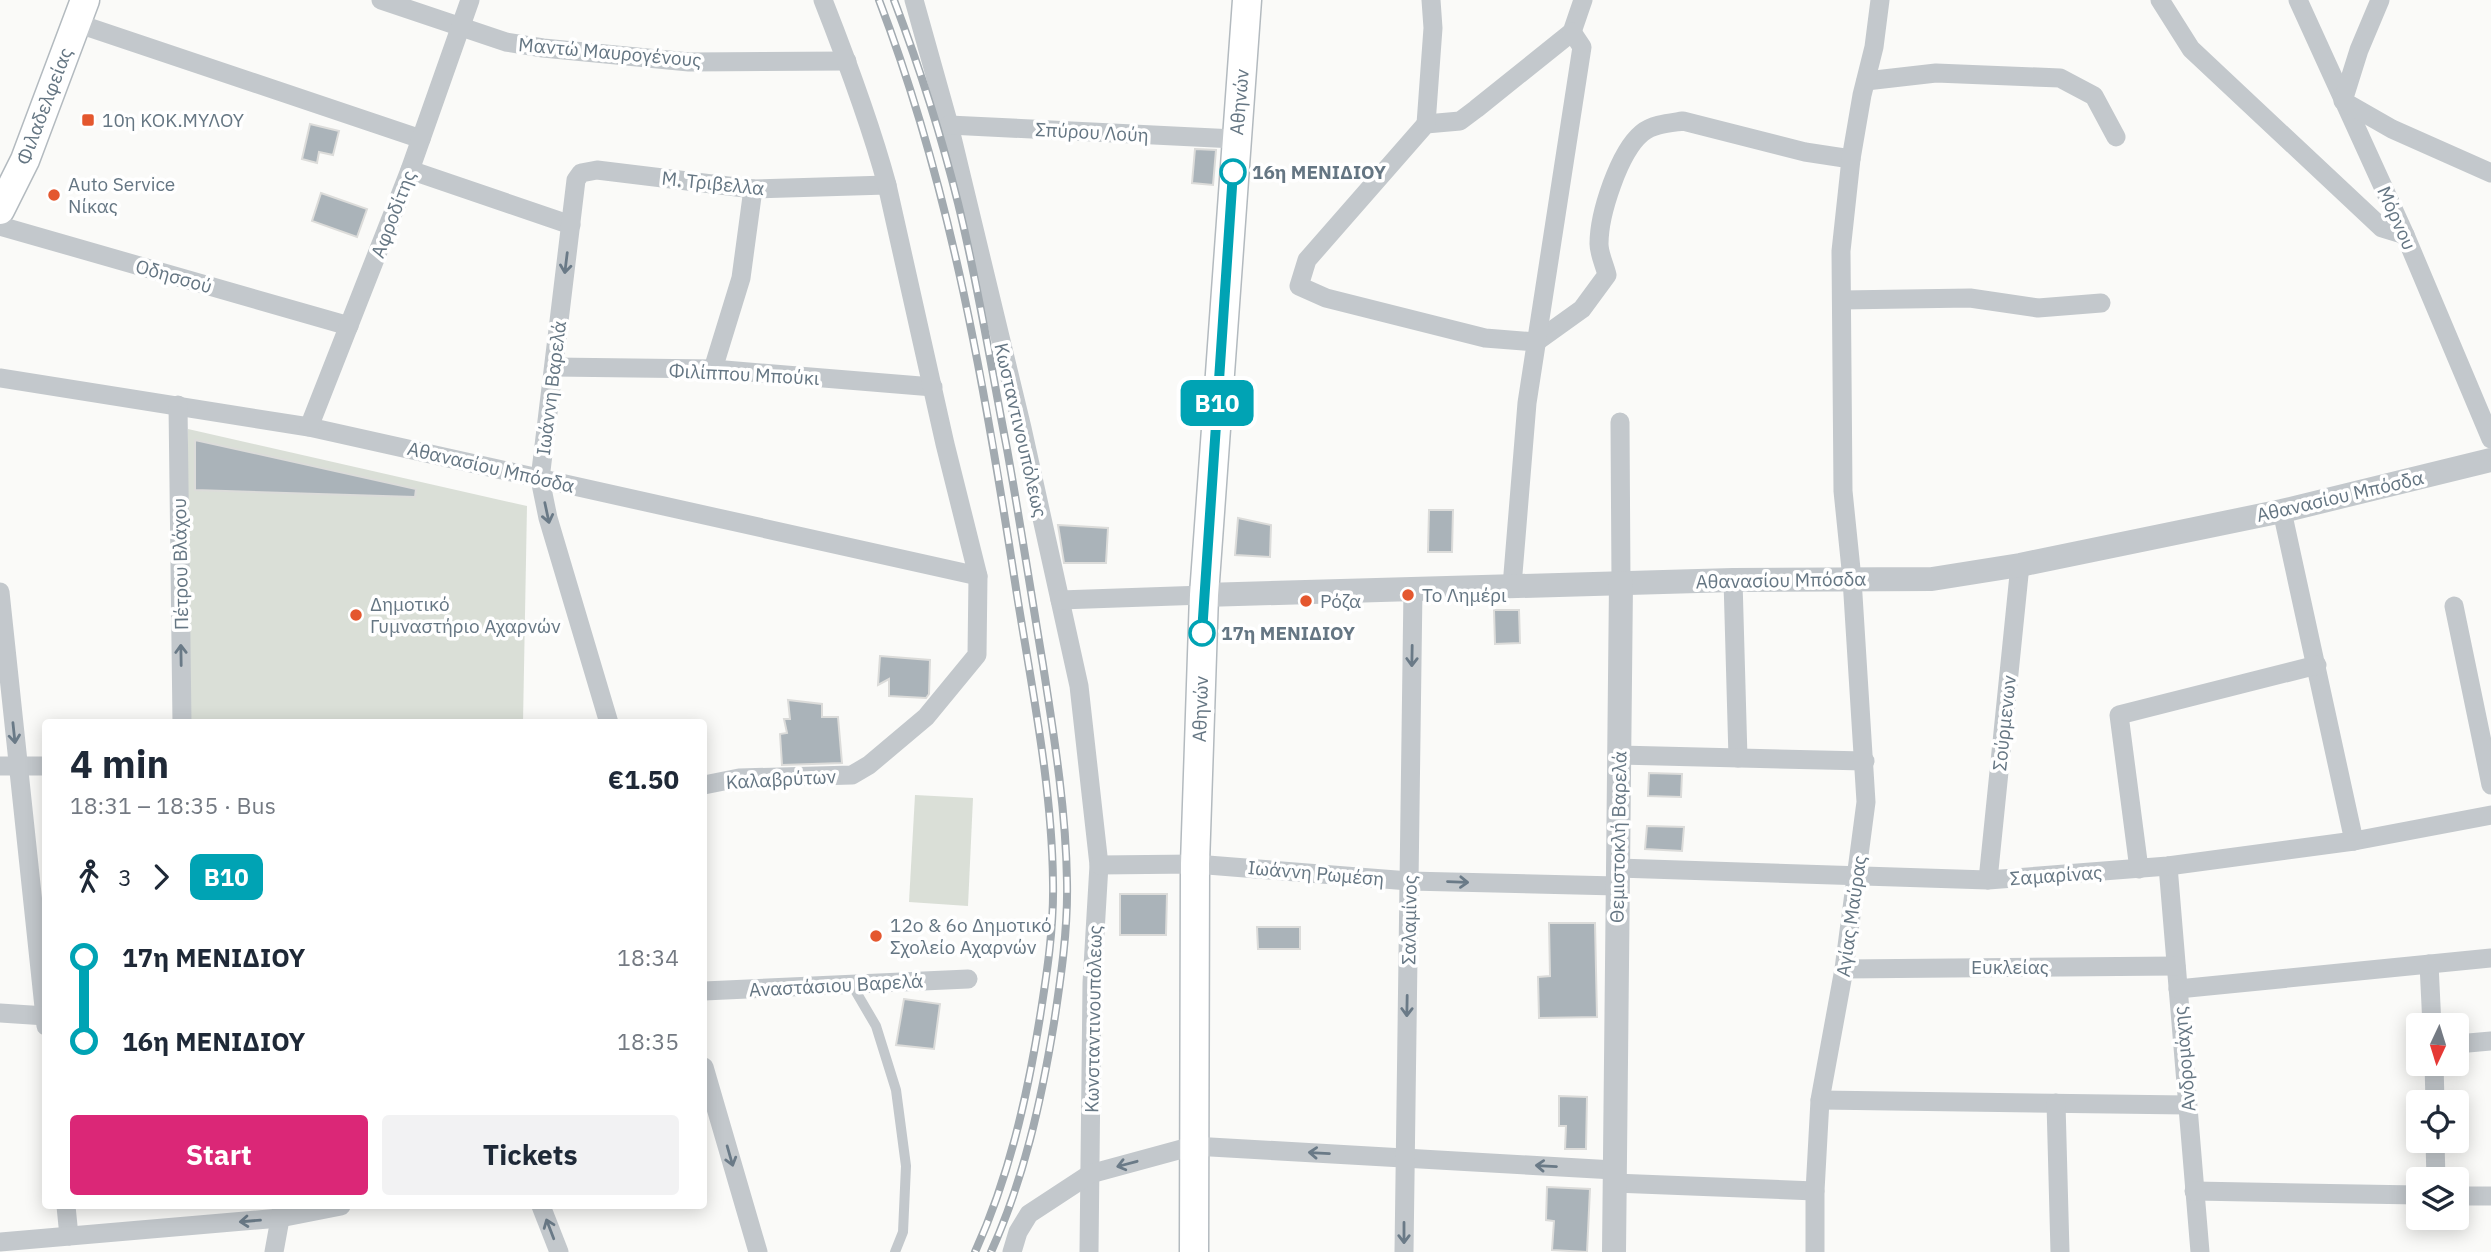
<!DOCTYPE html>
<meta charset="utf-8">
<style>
body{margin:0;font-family:"IBM Plex Sans",sans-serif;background:#f2f2f3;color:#1f2937;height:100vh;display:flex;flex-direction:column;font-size:26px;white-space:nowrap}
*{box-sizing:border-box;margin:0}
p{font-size:23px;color:#747a83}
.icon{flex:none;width:38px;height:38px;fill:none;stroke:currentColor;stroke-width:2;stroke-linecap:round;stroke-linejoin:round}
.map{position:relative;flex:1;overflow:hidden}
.panel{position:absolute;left:42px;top:719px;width:665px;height:490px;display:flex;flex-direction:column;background:#fff;border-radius:7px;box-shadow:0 4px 18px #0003}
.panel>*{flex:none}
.badge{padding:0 14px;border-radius:10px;font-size:24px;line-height:46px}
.needle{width:46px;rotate:184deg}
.controls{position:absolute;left:2406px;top:1013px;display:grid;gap:14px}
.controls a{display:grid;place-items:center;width:63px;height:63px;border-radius:7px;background:#fff;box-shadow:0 4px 18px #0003;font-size:35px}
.map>.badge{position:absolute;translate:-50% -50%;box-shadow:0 0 0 4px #fff}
.legs{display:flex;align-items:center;gap:10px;height:77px;padding:0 28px;font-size:23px}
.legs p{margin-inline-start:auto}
.headline{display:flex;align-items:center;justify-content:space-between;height:119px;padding:0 28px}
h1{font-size:38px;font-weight:700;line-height:52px}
.cta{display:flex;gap:14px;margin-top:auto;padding:14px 28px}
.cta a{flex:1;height:80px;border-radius:7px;background:#db2777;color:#fff;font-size:28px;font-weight:700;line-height:80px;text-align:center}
.cta a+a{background:#f2f2f3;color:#1f2937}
ul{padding:0 28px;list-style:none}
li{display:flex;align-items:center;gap:24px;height:84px;font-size:26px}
li i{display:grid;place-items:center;width:10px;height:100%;margin:0 9px;background:currentColor}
li i::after{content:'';width:18px;height:18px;margin:-9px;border:5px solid;border-radius:50%;background:#fff}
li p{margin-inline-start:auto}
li:first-child i{background:linear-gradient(#0000 50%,currentColor 0)}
li:last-child i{background:linear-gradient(currentColor 50%,#0000 0)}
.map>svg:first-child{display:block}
.green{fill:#dadfd7}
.building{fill:#aab3b9;stroke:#dcdcda;stroke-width:2}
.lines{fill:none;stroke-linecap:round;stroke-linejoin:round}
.secondary-casing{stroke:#b3babf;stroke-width:31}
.service{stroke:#c3c8cc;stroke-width:10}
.minor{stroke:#c3c8cc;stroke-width:19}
.tertiary{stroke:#c3c8cc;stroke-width:24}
.secondary{stroke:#fff;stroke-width:28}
.rail-casing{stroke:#a2aab0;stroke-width:8}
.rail{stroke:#fff;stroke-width:5;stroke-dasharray:16;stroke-linecap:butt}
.oneway{stroke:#6a7a87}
.line-1-casing{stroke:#fff;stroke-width:16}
.line-1{stroke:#00a3b4;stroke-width:10}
.poi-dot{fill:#e4572e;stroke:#fff;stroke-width:2.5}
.stop-1-dot{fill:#fff;stroke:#00a3b4;stroke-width:3.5}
.labels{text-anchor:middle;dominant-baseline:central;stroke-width:7;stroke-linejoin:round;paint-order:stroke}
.street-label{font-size:19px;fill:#657683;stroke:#fff}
.poi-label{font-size:19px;fill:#657683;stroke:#fff;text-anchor:start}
.stop-label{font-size:19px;font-weight:bold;fill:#657683;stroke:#fff;text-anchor:start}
</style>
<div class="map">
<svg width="2491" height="1252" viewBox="0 0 2491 1252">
<rect width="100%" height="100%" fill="#fafaf8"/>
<!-- green -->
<g class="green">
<path d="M188,429L527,506L523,723H185Z"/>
<path d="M915,795L973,798L968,906L909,902Z"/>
</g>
<!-- building -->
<g class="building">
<path d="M310,124L339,131L333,155L319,152L317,163L302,159Z"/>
<path d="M1195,149L1216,150L1213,185L1192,183Z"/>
<path d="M321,193L367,209L357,237L312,221Z"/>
<path d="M195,440L416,489L415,497L195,490Z"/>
<path d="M1429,510H1453L1452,552H1428Z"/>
<path d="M1238,518L1271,525L1270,557L1235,555Z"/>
<path d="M1058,525L1108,528L1106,563H1064Z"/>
<path d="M1494,610H1519L1520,643L1495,644Z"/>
<path d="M880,656L930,660L929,694L926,698L889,696V679L878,685Z"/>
<path d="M788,700L822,704V717H838L842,763L782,765L780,734L787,733L784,719H790Z"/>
<path d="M1649,773L1682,774L1681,797L1648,796Z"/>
<path d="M1647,826L1684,827L1682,851L1645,849Z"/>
<path d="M1120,894H1167L1166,935H1120Z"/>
<path d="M1549,923H1595L1597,1017L1539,1018L1538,977L1550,976Z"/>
<path d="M1257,927H1300V949H1258Z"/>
<path d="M904,999L940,1004L934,1049L896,1045Z"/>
<path d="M1559,1096L1587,1097L1586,1149H1565L1566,1126H1559Z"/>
<path d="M1547,1187L1590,1189L1587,1252L1552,1250L1554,1221L1546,1220Z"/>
</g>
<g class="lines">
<defs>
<g id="secondary">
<path d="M0,210L25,160L85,0"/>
<path d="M1194,1252L1195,864L1204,595L1247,0"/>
</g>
</defs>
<!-- secondary casing -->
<use href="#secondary" class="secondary-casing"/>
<!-- service -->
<path class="service" d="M852,985L876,1026L896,1090L906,1166L903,1232L895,1252"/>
<!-- minor -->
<g class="minor">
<path d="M381,0L506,42L543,48L689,62L847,61"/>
<path d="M914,0L949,125L1022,428L1079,686L1099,865L1092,983L1089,1252"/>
<path d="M1583,0L1572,32L1476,109L1460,121L1426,124L1307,260L1299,286L1326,298L1485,338L1536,342L1582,309L1607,275C1605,266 1599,254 1599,244C1599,214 1619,152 1642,133C1653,124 1670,123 1683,121L1805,152L1851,159"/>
<path d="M2160,0L2191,49L2382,228L2405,235"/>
<path d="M2298,0L2405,235L2491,439"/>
<path d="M2380,0L2359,50L2343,101L2392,129L2491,173"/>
<path d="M76,23L421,139"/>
<path d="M1866,81L1936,73L2060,78L2094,96L2116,137"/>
<path d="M1426,124L1433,28L1431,0"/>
<path d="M949,125L1235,139"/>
<path d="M410,170L571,225"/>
<path d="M0,226L349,326"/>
<path d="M1842,300L1970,298L2038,308L2101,303"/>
<path d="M554,367L713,369L933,387"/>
<path d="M713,369L741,278L753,189"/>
<path d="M0,378L309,427L978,576"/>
<path d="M178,405L182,723"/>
<path d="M1620,422L1621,583"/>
<path d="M309,427L410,170L470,0"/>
<path d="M2282,511L2354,841"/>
<path d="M1733,580L1738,758"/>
<path d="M1512,586L1527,403L1582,47L1572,32"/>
<path d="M0,592L46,1026"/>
<path d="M1060,600L1204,595"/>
<path d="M2454,606L2491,785"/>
<path d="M609,723L548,518L540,479L576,180L581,173L597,170L753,189L887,185"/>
<path d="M1619,755L1865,761"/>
<path d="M0,766H46"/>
<path d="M704,785L739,778L852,775L869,765L926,717L977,655L978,576L945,444L887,185C870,122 847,61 823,0"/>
<path d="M1099,865L1195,864L1409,881L1617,886"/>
<path d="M2168,866L2200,1252"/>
<path d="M1618,868L1988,880L2168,866L2354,841L2491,815"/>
<path d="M2139,869L2119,715L2317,665"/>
<path d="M1988,880L2020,565"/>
<path d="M2429,964L2432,1026"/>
<path d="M1844,969L2176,966"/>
<path d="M2178,989L2491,958"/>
<path d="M704,991L968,979"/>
<path d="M0,1013L46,1016"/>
<path d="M2457,1044L2491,1041"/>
<path d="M2434,1064L2435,1102"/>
<path d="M704,1067L758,1252"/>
<path d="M1820,1100L2187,1105"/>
<path d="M2056,1103L2060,1252"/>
<path d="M2435,1141L2436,1180"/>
<path d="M1614,1183L1815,1191"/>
<path d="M2194,1191L2418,1195"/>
<path d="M2457,1196H2491"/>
<path d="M66,1206L69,1236"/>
<path d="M541,1206L559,1252"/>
<path d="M0,1242L280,1218L341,1206"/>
<path d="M274,1252L282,1208"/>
<path d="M1012,1252L1018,1232L1029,1214L1090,1174L1193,1146L1614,1170"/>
<path d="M1404,1252L1413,588"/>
<path d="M1815,1252V1191L1820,1100L1844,969L1866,802L1852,579L1843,491L1841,251L1851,159L1862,95L1874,47L1880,0"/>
</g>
<!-- tertiary -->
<g class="tertiary">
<path d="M1204,595L1733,580L1932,579L2020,565L2282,511L2491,460"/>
<path d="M1614,1252L1621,583"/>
</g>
<!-- secondary -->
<use href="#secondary" class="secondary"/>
<defs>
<g id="rail">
<path d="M879,0C952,191 986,394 1017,595C1032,689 1052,787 1053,882C1054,927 1047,973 1040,1017C1027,1098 1009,1177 975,1252"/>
<path d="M894,0C919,66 941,134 958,203C978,284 991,367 1007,449C1020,521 1031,593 1043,665C1054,736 1066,810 1067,882C1068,929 1061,977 1054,1023C1041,1102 1024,1179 991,1252"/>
</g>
</defs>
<!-- rail casing -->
<use href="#rail" class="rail-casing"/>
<!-- rail -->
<use href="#rail" class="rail"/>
</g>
<!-- one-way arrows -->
<defs><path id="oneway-shaft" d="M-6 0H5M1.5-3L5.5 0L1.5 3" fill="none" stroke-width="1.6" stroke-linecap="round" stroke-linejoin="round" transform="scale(1.75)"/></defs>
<g class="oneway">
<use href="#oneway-shaft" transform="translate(566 263) rotate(97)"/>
<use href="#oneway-shaft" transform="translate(547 513) rotate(78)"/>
<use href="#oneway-shaft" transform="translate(181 655) rotate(-91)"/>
<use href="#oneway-shaft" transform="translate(1412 656) rotate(91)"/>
<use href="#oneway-shaft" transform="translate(14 733) rotate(84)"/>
<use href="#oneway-shaft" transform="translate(1458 882) rotate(2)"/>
<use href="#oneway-shaft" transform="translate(1407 1006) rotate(91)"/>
<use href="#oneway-shaft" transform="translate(1319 1153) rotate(-177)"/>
<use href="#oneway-shaft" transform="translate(730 1156) rotate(74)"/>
<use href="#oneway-shaft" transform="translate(1127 1164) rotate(165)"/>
<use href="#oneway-shaft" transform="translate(1546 1166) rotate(-177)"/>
<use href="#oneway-shaft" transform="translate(250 1221) rotate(175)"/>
<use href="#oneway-shaft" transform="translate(550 1229) rotate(-111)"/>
<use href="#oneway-shaft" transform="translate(1404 1233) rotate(90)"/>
</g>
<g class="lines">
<defs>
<path id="line-1" d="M1202,633L1233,172"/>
</defs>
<!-- line-1 casing -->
<use href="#line-1" class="line-1-casing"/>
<!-- line-1 -->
<use href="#line-1" class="line-1"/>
</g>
<!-- markers -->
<g class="poi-dot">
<rect x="81" y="113" width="14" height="14" rx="3.5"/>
<circle cx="54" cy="195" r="7"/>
<circle cx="1408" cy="595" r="7"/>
<circle cx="1306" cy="601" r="7"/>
<circle cx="356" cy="615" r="7"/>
<circle cx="876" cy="936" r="7"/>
</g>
<g class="stop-1-dot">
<circle cx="1233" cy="172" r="12"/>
<circle cx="1202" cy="633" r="12"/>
</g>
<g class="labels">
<!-- street labels -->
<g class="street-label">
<text transform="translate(610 52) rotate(5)">Μαντώ Μαυρογένους</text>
<text transform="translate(1239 102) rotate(-85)">Αθηνών</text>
<text transform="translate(44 106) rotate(-69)">Φιλαδελφείας</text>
<text transform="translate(1092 132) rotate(3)">Σπύρου Λούη</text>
<text transform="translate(713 183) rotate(6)">Μ. Τριβελλα</text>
<text transform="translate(393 214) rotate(-69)">Αφροδίτης</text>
<text transform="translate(2397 218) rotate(66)">Μόρνου</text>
<text transform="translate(174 276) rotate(16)">Οδησσού</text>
<text transform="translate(744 374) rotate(3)">Φιλίππου Μπούκι</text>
<text transform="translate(551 388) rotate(-83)">Ιωάννη Βαρελά</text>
<text transform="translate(1021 430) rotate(77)">Κωσταντινουπόλεως</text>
<text transform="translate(491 467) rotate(13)">Αθανασίου Μπόσδα</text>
<text transform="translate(2340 496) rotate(-13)">Αθανασίου Μπόσδα</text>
<text transform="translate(180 564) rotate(-91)">Πέτρου Βλάχου</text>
<text transform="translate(1781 580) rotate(-1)">Αθανασίου Μπόσδα</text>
<text transform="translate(1200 709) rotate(-88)">Αθηνών</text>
<text transform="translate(2004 723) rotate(-84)">Σούρμενων</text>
<text transform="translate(781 779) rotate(-3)">Καλαβρύτων</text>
<text transform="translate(1618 837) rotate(-89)">Θεμιστοκλή Βαρελά</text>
<text transform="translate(1316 873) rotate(5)">Ιωάννη Ρωμέση</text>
<text transform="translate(2056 875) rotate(-4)">Σαμαρίνας</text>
<text transform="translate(1851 916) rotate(-82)">Αγίας Μαύρας</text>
<text transform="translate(1409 920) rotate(-89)">Σαλαμίνος</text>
<text x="2010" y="967">Ευκλείας</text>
<text transform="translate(836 985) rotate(-3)">Αναστάσιου Βαρελά</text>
<text transform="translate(1093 1019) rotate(-89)">Κωνσταντινουπόλεως</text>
<text transform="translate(2184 1059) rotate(-95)">Ανδρομάχης</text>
</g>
<!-- poi labels -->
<g class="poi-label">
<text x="102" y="120">10η ΚΟΚ.ΜΥΛΟΥ</text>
<text x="68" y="184">Auto Service<tspan x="68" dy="22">Νίκας</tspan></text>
<text x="1422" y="595">Το Λημέρι</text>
<text x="1320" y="601">Ρόζα</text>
<text x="370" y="604">Δημοτικό<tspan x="370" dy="22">Γυμναστήριο Αχαρνών</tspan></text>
<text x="890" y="925">12ο &amp; 6ο Δημοτικό<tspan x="890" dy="22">Σχολείο Αχαρνών</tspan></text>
</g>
<!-- stop labels -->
<g class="stop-label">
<text x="1252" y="172">16η ΜΕΝΙΔΙΟΥ</text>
<text x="1221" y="633">17η ΜΕΝΙΔΙΟΥ</text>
</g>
</g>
</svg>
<div class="controls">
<a><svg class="needle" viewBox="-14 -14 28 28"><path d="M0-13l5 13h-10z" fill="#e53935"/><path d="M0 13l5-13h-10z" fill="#747a83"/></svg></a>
<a><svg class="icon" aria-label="locate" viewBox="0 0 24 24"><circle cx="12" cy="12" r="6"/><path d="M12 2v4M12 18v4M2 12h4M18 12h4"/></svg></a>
<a><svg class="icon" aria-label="layers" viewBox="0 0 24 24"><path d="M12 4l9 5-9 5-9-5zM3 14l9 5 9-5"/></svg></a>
</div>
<b class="badge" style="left:1217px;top:403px;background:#00a3b4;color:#fff">Β10</b>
<section class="panel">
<div class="headline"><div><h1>4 min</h1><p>18:31 – 18:35 · Bus</p></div><b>€1.50</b></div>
<div class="legs"><svg class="icon" aria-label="walk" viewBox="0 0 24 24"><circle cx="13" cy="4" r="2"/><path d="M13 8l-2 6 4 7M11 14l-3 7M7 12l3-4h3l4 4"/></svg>3<svg class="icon" aria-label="forward" viewBox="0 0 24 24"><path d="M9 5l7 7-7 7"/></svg><b class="badge" style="background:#00a3b4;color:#fff">Β10</b></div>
<ul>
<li><i style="color:#00a3b4"></i><b>17η ΜΕΝΙΔΙΟΥ</b><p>18:34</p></li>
<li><i style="color:#00a3b4"></i><b>16η ΜΕΝΙΔΙΟΥ</b><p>18:35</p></li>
</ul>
<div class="cta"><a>Start</a><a>Tickets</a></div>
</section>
</div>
